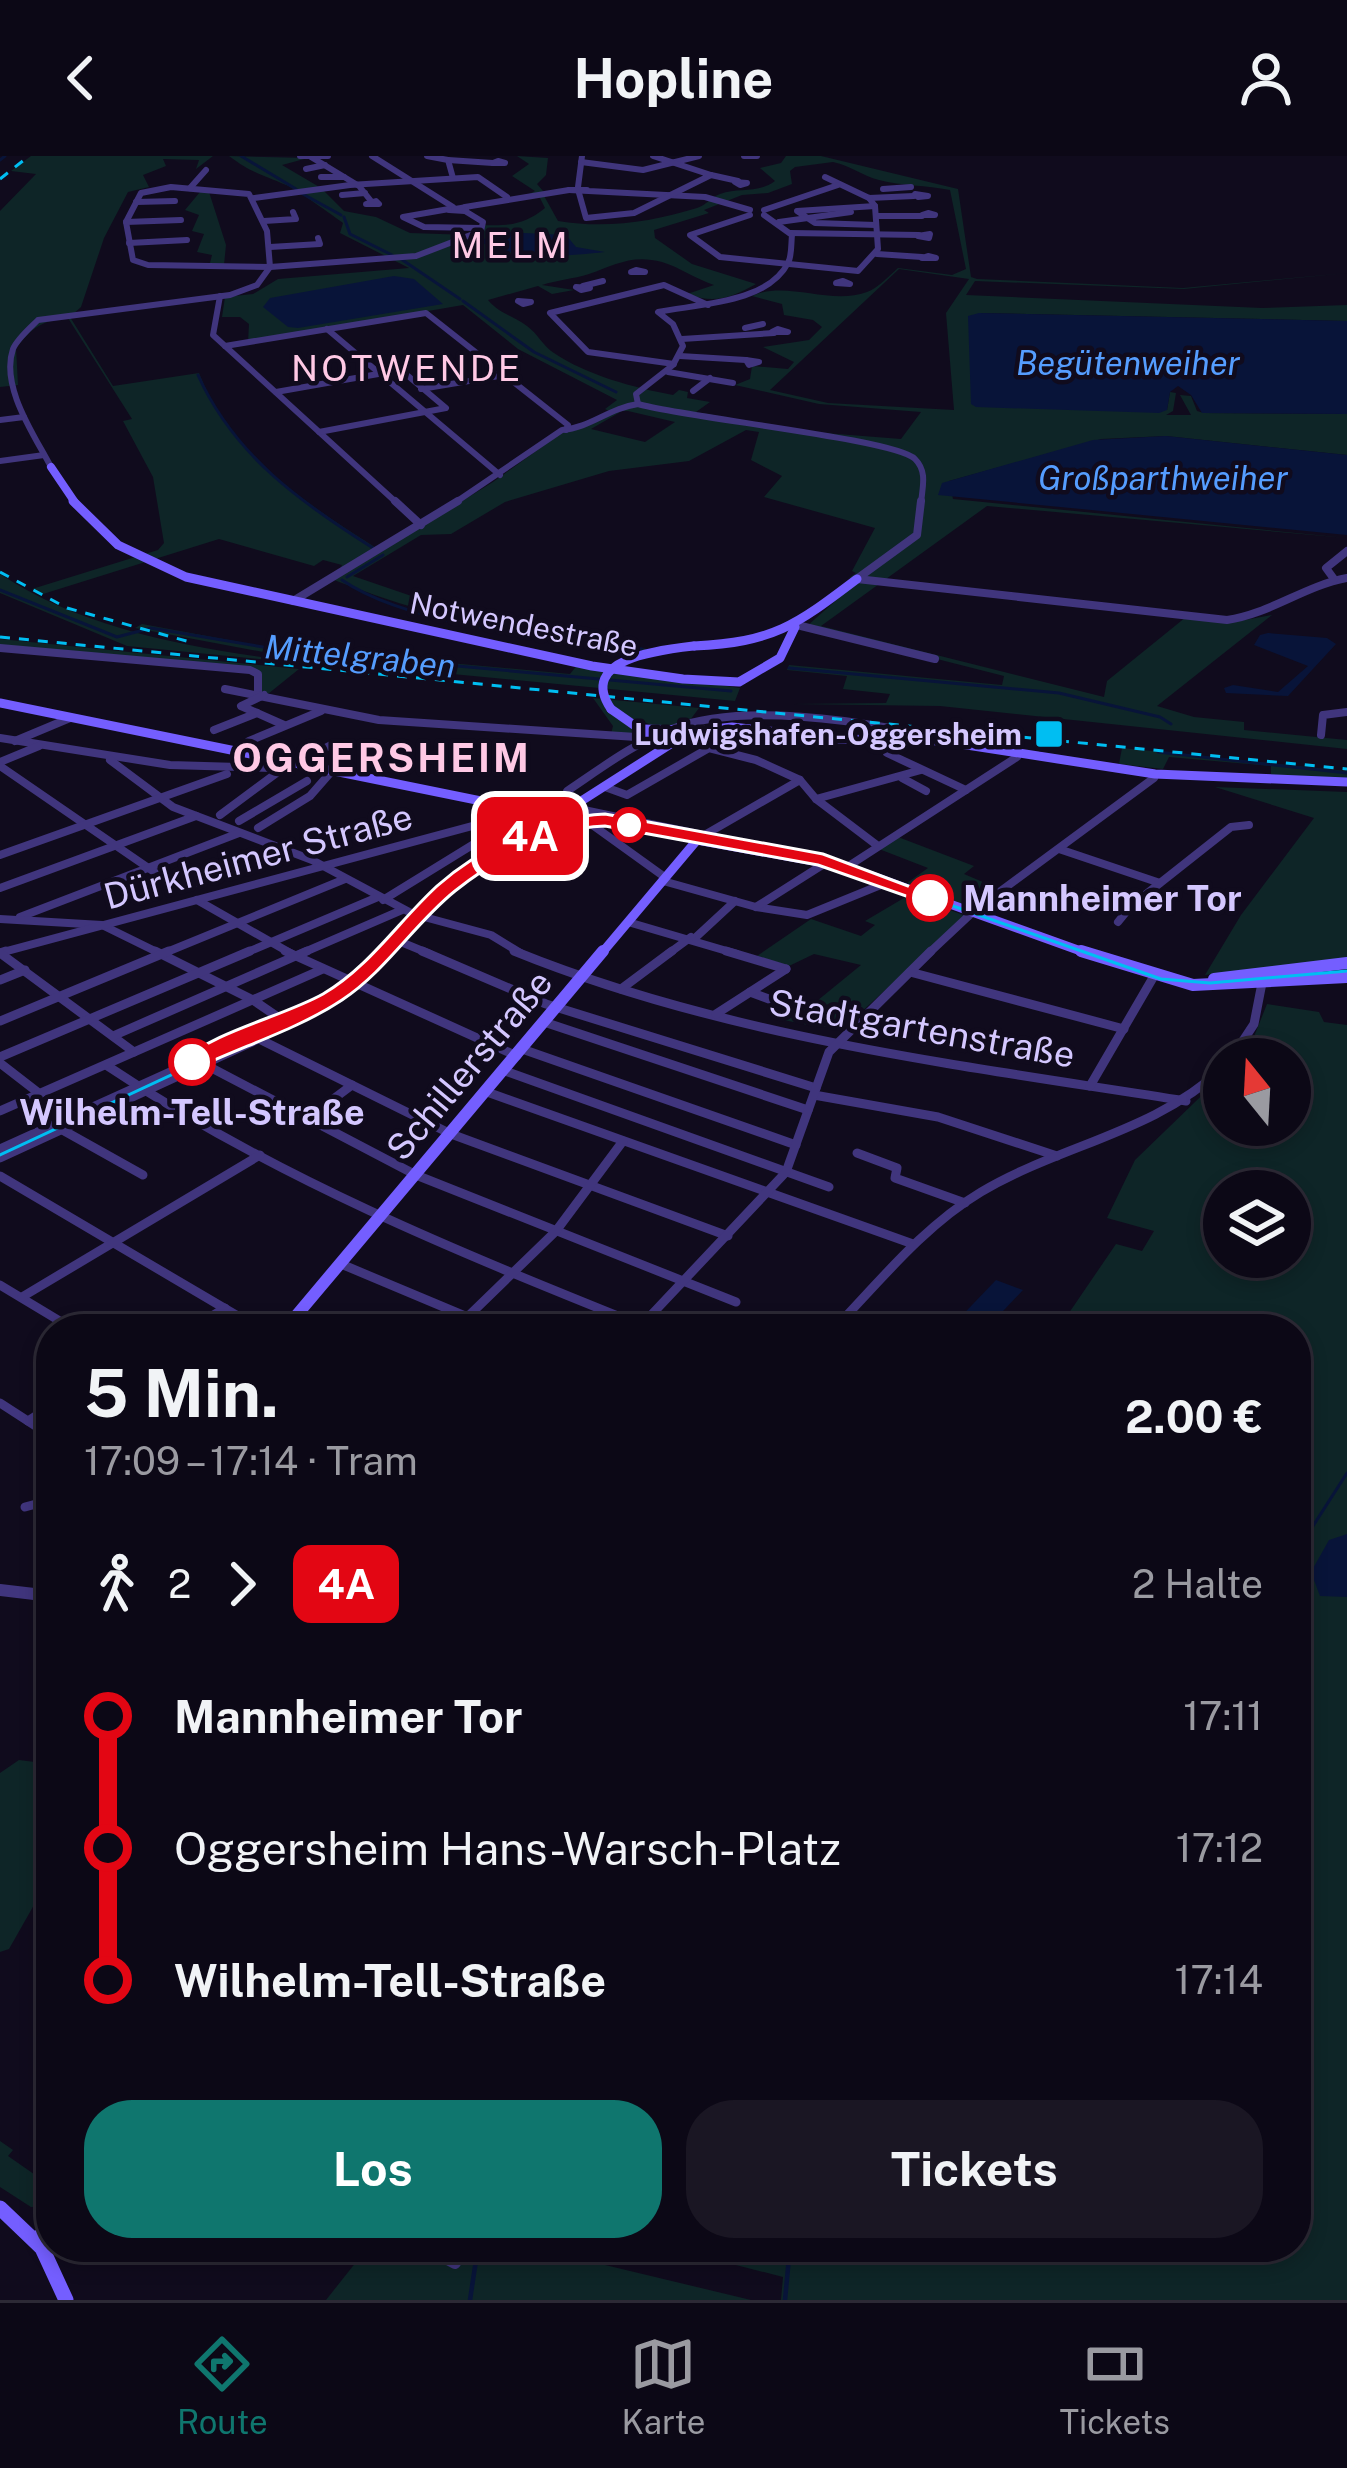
<!DOCTYPE html>
<html lang="de">
<meta charset="utf-8">
<style>
body{margin:0;font-family:"Public Sans",sans-serif;background:#1a1623;color:#f1f3f6;height:100vh;display:flex;flex-direction:column;font-size:45px;white-space:nowrap}
*{box-sizing:border-box;margin:0}
p{font-size:39px;color:#9a9aa1}
.icon{flex:none;width:66px;height:66px;fill:none;stroke:currentColor;stroke-width:2;stroke-linecap:round;stroke-linejoin:round}
.map{position:relative;flex:1;overflow:hidden}
.panel{position:absolute;left:36px;top:1158px;width:1275px;height:948px;display:flex;flex-direction:column;background:#0c0816;border-radius:48px;box-shadow:0 6px 18px #0003,0 0 0 3px #2c2935}
.panel>*{flex:none}
.badge{padding:0 24px;border-radius:18px;font-size:42px;line-height:78px}
.needle{width:78px;rotate:342deg}
.buttons{position:absolute;left:1203px;top:882px;display:grid;gap:24px}
.buttons a{display:grid;place-items:center;width:108px;height:108px;border-radius:50%;background:#0c0816;box-shadow:0 6px 18px #0003,0 0 0 3px #2c2935;font-size:60px}
.map>.badge{position:absolute;translate:-50% -50%;box-shadow:0 0 0 6px #fff}
.legs{display:flex;align-items:center;gap:18px;height:132px;padding:0 48px;font-size:39px}
.legs p{margin-inline-start:auto}
.summary{display:flex;align-items:center;justify-content:space-between;height:204px;padding:0 48px}
h1{font-size:66px;font-weight:700;line-height:90px}
.button{display:flex;gap:24px;margin-top:auto;padding:24px 48px}
.button a{flex:1;height:138px;border-radius:48px;background:#0f766e;color:#fff;font-size:48px;font-weight:700;line-height:138px;text-align:center}
.button a+a{background:#1a1623;color:#f1f3f6}
ul{padding:0 48px;list-style:none}
li{display:flex;align-items:center;gap:42px;height:132px;font-size:45px}
li i{display:grid;place-items:center;width:18px;height:100%;margin:0 15px;background:currentColor}
li i::after{content:'';width:30px;height:30px;margin:-15px;border:9px solid;border-radius:50%;background:#0c0816}
li p{margin-inline-start:auto}
li:first-child i{background:linear-gradient(#0000 50%,currentColor 0)}
li:last-child i{background:linear-gradient(currentColor 50%,#0000 0)}
header{display:flex;justify-content:space-between;align-items:center;height:156px;padding:0 48px;background:#0c0816;font-size:54px;font-weight:700}
.dock{display:flex;justify-content:space-around;align-items:center;height:168px;border-top:3px solid #2c2935;background:#0c0816;font-size:33px;color:#9a9aa1}
.dock a{display:grid;justify-items:center;gap:6px}
.dock .current{color:#0f766e}
.map>svg:first-child{display:block}
.green{fill:#0e2527;fill-rule:evenodd}
.water{fill:#081439}
.lines{fill:none;stroke-linecap:round;stroke-linejoin:round}
.stream-far1{stroke:#081439;stroke-width:3}
.stream{stroke:#081439;stroke-width:4.5}
.street-far3{stroke:#40357d;stroke-width:6}
.street-far2{stroke:#40357d;stroke-width:8}
.street-far1{stroke:#40357d;stroke-width:9}
.street{stroke:#40357d;stroke-width:12}
.secondary-far3{stroke:#745eff;stroke-width:8}
.secondary-far2{stroke:#745eff;stroke-width:9}
.secondary-far1{stroke:#745eff;stroke-width:12}
.secondary{stroke:#745eff;stroke-width:15}
.tram{stroke:#00bef2;stroke-width:3}
.rail{stroke:#00bef2;stroke-width:3;stroke-dasharray:10 9;stroke-linecap:butt}
.secondary-bridge{stroke:#745eff;stroke-width:9}
.line-1{fill:#e30613;stroke:#fff;stroke-width:3}
.poi-dot{fill:#00bef2;stroke:#100b1d;stroke-width:4.5}
.stop-1-dot{fill:#fff;stroke:#e30613;stroke-width:6}
.labels{text-anchor:middle;dominant-baseline:central;stroke-width:9;stroke-linejoin:round;paint-order:stroke}
.far-street-label{font-size:30px;fill:#d4c7ff;stroke:#100b1d}
.far-poi-label{font-size:30px;font-weight:bold;fill:#d4c7ff;stroke:#100b1d;text-anchor:end}
.far-water-label{font-size:33px;font-style:italic;fill:#559dff;stroke:#100b1d}
.far-quarter-label{font-size:36px;letter-spacing:3px;fill:#ffc9e5;stroke:#100b1d}
.street-label{font-size:36px;fill:#d4c7ff;stroke:#100b1d}
.stop-label{font-size:36px;font-weight:bold;fill:#d4c7ff;stroke:#100b1d;text-anchor:start}
.far-district-label{font-size:39px;font-weight:bold;letter-spacing:3px;fill:#ffc9e5;stroke:#100b1d}
</style>
<header><svg class="icon" aria-label="back" viewBox="0 0 24 24"><path d="M15 5l-7 7 7 7"/></svg>Hopline<svg class="icon" aria-label="person" viewBox="0 0 24 24"><circle cx="12" cy="8" r="4"/><path d="M4 21q1-7 8-7t8 7"/></svg></header>
<div class="map">
<svg width="1347" height="2144" viewBox="0 0 1347 2144">
<rect width="100%" height="100%" fill="#100b1d"/>
<!-- green -->
<g class="green">
<path d="M31,0H213L196,13L199,4L163,3L166,10L143,19L149,31L128,36L104,82L81,151L70,161L113,230L199,217C231,300 308,349 381,395L493,326L564,275L609,255L605,253L617,244L518,193L463,149L248,186L249,168L240,161H222L225,141L253,138L278,123L409,112L340,77L343,67C335,61 293,31 286,29C262,19 250,16 229,0L308,2L282,9L321,32L344,55L376,61L410,77L470,79L480,69C506,70 523,70 545,52L538,38H529L535,35L512,20L529,8L517,0L548,2L546,19L537,28L543,35H557L543,38L558,65C606,73 651,66 697,52C708,48 710,42 720,38C739,31 757,38 775,25L760,12L781,7L786,0H821L958,33L971,121L977,123L1183,132L1347,117L1184,133L975,125L966,139L1262,152L1347,149V165L979,157L1167,254L1170,236L1176,237L1173,255L1166,259H1191L1180,239L1191,240L1197,255L1204,257L1347,258V299L1166,280L1101,283L949,325L953,343L1347,382L987,350L821,470L1104,541L1107,525L1186,461L1239,465L1272,459L1157,550L1194,561L1244,566V574L1347,584V593L940,550L793,548L886,547L890,538L843,533L847,520L787,514L789,509L1002,529L1004,520L807,470L859,424L849,422L856,417L852,415L875,372L764,341L782,320L751,304L759,276L746,274L689,305L609,315L505,346L451,378L421,379L353,420L429,446L434,456C504,476 575,479 647,493L644,494C536,483 435,464 334,424L342,409L323,404L314,410L219,383L43,438L32,433L158,394L164,387L153,321L123,265L132,263L68,162C41,165 33,171 16,192L18,229L0,231V55L36,18L11,15ZM833,6C852,10 862,20 879,24C902,30 926,29 950,34L966,113L952,119L898,112C889,120 878,132 867,136C830,150 787,124 752,140L782,148L784,159L813,164L822,171L809,184L763,191L794,206L788,213L752,210L750,223L735,229L819,248L921,256L901,283L812,276L696,256L710,246L687,242L688,236L679,234L673,239C635,232 586,219 554,197C543,190 538,178 527,170C512,159 500,158 488,144L538,130L552,138L574,134L542,129C557,124 573,123 589,118C615,109 632,98 662,106C679,111 696,123 714,129L687,138C714,148 731,142 756,128L692,108L655,82L654,74L709,57L704,54L742,39L768,37L792,28L790,15L795,11ZM899,113L969,123L946,157L954,254L828,247L770,234ZM622,255H628L675,266L645,286L591,273Z"/>
<path d="M200,36H209L226,89L224,109L210,107L212,99L197,96L204,78L192,75L199,59L185,54Z"/>
<path d="M0,418C100,484 232,498 349,512L127,490L0,437Z"/>
<path d="M142,468L262,490L570,518L578,508L740,532L735,545L306,504L135,472Z"/>
<path d="M0,483L299,513L268,538L261,536L262,518L0,490Z"/>
<path d="M593,542L699,552L690,564L663,574L644,566L632,579L611,578L613,570Z"/>
<path d="M1122,592L1347,615V625L1271,622V610L1169,601L1163,613L1119,608Z"/>
<path d="M1215,631L1347,636V802L1205,819L1241,759L1314,662Z"/>
<path d="M898,681L974,710L964,718L997,732L971,751L907,727L928,712L879,693Z"/>
<path d="M909,739L966,760L846,870L818,871L774,862L793,843L812,849L861,809L814,798L789,810L757,800L811,763L861,780L875,769L865,765Z"/>
<path d="M1267,848L1319,856L1324,866L1347,869V2144H781L783,2121L666,2091H1296V1173H1058L1116,1088L1142,1095L1154,1075L1107,1062L1135,1004L1224,918V969H1290V903H1237L1253,883ZM1224,1035H1290V1101H1224Z"/>
<path d="M19,1604L51,1608V1719L9,1793L0,1796V1617Z"/>
<path d="M0,1985L13,1994L8,2000L51,2030V2050L31,2051L0,2031Z"/>
<path d="M368,2091H530L751,2144H326Z"/>
</g>
<!-- water -->
<g class="water">
<path d="M502,76L566,79L576,91L605,96C567,100 513,105 479,85Z"/>
<path d="M394,120L414,123L443,148L298,172L288,171L263,151L270,142Z"/>
<path d="M979,157L1347,165V258L1202,257L1191,239L1178,230L1170,236L1167,254L1159,257L976,251L971,248L968,160Z"/>
<path d="M1166,280L1347,299V379L938,339L942,327L949,325L1093,284Z"/>
<path d="M1268,477L1327,482L1336,488L1288,540L1226,537L1224,532L1233,529L1278,536L1308,510L1254,489L1260,479Z"/>
<path d="M996,1124L1023,1134L986,1173H949Z"/>
<path d="M1347,1378V1441L1320,1440L1311,1416L1329,1384Z"/>
</g>
<g class="lines">
<!-- stream-far1 -->
<g class="stream-far1">
<path d="M241,0L296,33"/>
<path d="M0,4L5,0"/>
<path d="M301,37L341,59"/>
<path d="M344,61L350,78L392,99"/>
<path d="M401,103L460,143"/>
<path d="M463,145L534,196L616,236"/>
<path d="M198,219C234,299 300,346 373,392"/>
<path d="M347,421L383,399"/>
<path d="M342,424C410,471 559,483 642,493"/>
<path d="M0,434L117,481L151,472L281,494L731,535"/>
<path d="M789,512L1059,537L1160,561L1171,568"/>
<path d="M1158,596L1347,617"/>
<path d="M1304,1384L1347,1317"/>
</g>
<!-- stream -->
<g class="stream">
<path d="M1296,1397L1306,1381"/>
<path d="M470,2144L478,2091"/>
<path d="M785,2144L790,2091"/>
</g>
<!-- street-far3 -->
<g class="street-far3">
<path d="M300,0H328"/>
<path d="M372,0L453,51"/>
<path d="M427,0L448,4L453,22"/>
<path d="M744,0H757"/>
<path d="M311,1L359,30L371,45"/>
<path d="M448,4L493,7"/>
<path d="M498,5L505,7H493Z"/>
<path d="M581,6L643,14L699,0"/>
<path d="M306,13L325,9"/>
<path d="M711,19L738,25"/>
<path d="M321,21H344"/>
<path d="M825,21L869,42L914,40"/>
<path d="M735,26L747,27L740,29Z"/>
<path d="M171,31L249,38L267,75L270,111L148,109L133,104L126,66L141,37Z"/>
<path d="M578,31L582,0"/>
<path d="M190,32L206,14"/>
<path d="M883,33L911,31"/>
<path d="M587,34H569L705,41L750,54"/>
<path d="M579,37L586,62L634,57L711,19L653,0"/>
<path d="M915,38L928,40L918,41Z"/>
<path d="M342,39L365,37"/>
<path d="M254,42L350,29L478,21L507,41"/>
<path d="M376,45L379,48H366Z"/>
<path d="M136,46L175,45"/>
<path d="M875,50L797,55L815,67L876,69"/>
<path d="M465,51L569,34"/>
<path d="M467,51L465,55L449,54Z"/>
<path d="M449,53L403,61L424,71L480,72"/>
<path d="M764,54L838,29"/>
<path d="M928,57L935,59H922Z"/>
<path d="M750,59L690,79L720,101L858,115L878,93L875,50L869,42"/>
<path d="M876,60H922"/>
<path d="M264,65L296,63L293,56"/>
<path d="M126,66L181,64"/>
<path d="M779,66L851,56"/>
<path d="M790,77L919,79"/>
<path d="M930,78L929,82L918,80Z"/>
<path d="M129,87L187,84"/>
<path d="M270,91L320,88L318,82"/>
<path d="M877,98L922,101"/>
<path d="M928,100L936,102H922Z"/>
<path d="M270,111L416,100L481,75L483,66L465,55"/>
<path d="M636,114L645,116H631Z"/>
<path d="M843,125L850,128L836,127Z"/>
<path d="M583,130L603,125"/>
<path d="M576,131L590,132L581,134Z"/>
<path d="M220,140L213,179L398,348"/>
<path d="M518,145L531,146L523,148Z"/>
<path d="M745,172L763,168"/>
<path d="M327,173L500,319"/>
<path d="M778,173L788,176H772Z"/>
<path d="M682,183L774,177"/>
<path d="M225,190L426,157L568,269L566,274"/>
<path d="M680,200L746,204"/>
<path d="M746,204L759,206L749,209Z"/>
<path d="M674,208L588,196L550,157L664,129L708,149"/>
<path d="M668,216L733,227"/>
<path d="M421,233L505,219"/>
<path d="M693,235L710,222"/>
<path d="M276,236L401,214L446,252L319,276"/>
<path d="M638,248C686,262 895,283 915,303C928,316 922,332 921,348"/>
<path d="M638,248L636,238L673,209L683,190L673,168L658,156C696,148 767,148 788,107C792,100 791,87 792,79L764,59"/>
<path d="M0,264L24,261"/>
<path d="M0,305L44,299"/>
<path d="M51,311C35,280 0,231 13,193C17,183 30,172 38,164L230,139L257,129L270,111"/>
<path d="M453,348L562,274C590,272 609,252 638,248"/>
</g>
<!-- street-far2 -->
<g class="street-far2">
<path d="M395,345L421,369"/>
<path d="M858,422L917,379L921,345"/>
<path d="M857,423L1227,464C1270,458 1304,430 1347,422"/>
<path d="M1334,423L1326,412L1347,395"/>
<path d="M293,445L458,345"/>
<path d="M797,469L935,503"/>
<path d="M0,492L250,514L258,518V537"/>
<path d="M225,533L379,564L651,582"/>
<path d="M264,539L241,550L284,569"/>
<path d="M214,574L257,557"/>
<path d="M1321,579L1323,559L1347,556"/>
<path d="M0,582L170,609L273,612L281,606"/>
<path d="M15,585L70,562"/>
<path d="M235,596L249,585L321,555"/>
<path d="M887,597L966,634"/>
<path d="M110,604L173,651L312,704L413,758L491,779L522,798"/>
<path d="M0,606L39,590"/>
<path d="M294,608L331,589"/>
<path d="M0,610L163,722"/>
<path d="M902,622L926,635"/>
<path d="M605,631L627,639L709,592L756,604L800,624L816,643L878,690"/>
<path d="M816,643L921,614"/>
<path d="M569,651L567,635C600,613 634,587 672,573C744,545 866,566 941,582"/>
<path d="M579,653L703,679"/>
<path d="M220,659L278,616"/>
<path d="M531,659L563,672"/>
<path d="M239,665L307,625"/>
<path d="M591,668L666,722"/>
<path d="M258,672L310,640L331,616"/>
<path d="M540,681L593,667"/>
<path d="M701,681L800,624"/>
<path d="M1059,693L1160,727"/>
<path d="M0,699L227,618"/>
<path d="M847,711L1017,601"/>
<path d="M663,725L756,751L807,759L888,726"/>
<path d="M0,732L196,660"/>
<path d="M183,732L282,693"/>
<path d="M197,744L292,798"/>
<path d="M383,744L521,659"/>
<path d="M756,751L827,706"/>
<path d="M20,761L239,677"/>
<path d="M0,763L102,769L161,798"/>
<path d="M628,766L737,798"/>
<path d="M1118,766L1131,750L1231,671L1249,669"/>
<path d="M695,782L735,745"/>
<path d="M396,784L430,798"/>
<path d="M0,797L528,655"/>
<path d="M162,798L345,723"/>
<path d="M243,798L378,741"/>
<path d="M300,798L402,754"/>
<path d="M383,798L418,759"/>
<path d="M668,798L691,781"/>
<path d="M928,798L975,754L1154,622"/>
</g>
<!-- street-far1 -->
<g class="street-far1">
<path d="M155,795L253,844L288,868"/>
<path d="M285,795L517,900"/>
<path d="M422,795L546,848L816,932"/>
<path d="M514,795C728,882 960,909 1186,945"/>
<path d="M726,795L786,813"/>
<path d="M0,797L6,795"/>
<path d="M0,797L134,896"/>
<path d="M910,816L1124,873"/>
<path d="M0,824L25,814"/>
<path d="M621,833L672,795"/>
<path d="M750,836L785,849"/>
<path d="M716,858L786,813"/>
<path d="M0,865L169,795"/>
<path d="M544,866L808,954"/>
<path d="M251,879L451,978L728,1080"/>
<path d="M113,880L307,795"/>
<path d="M522,893L796,989"/>
<path d="M0,901L250,795"/>
<path d="M1231,903L1254,868L1262,827"/>
<path d="M0,907L40,938"/>
<path d="M204,908L416,1019L736,1146"/>
<path d="M106,909C276,1023 461,1097 650,1173"/>
<path d="M505,915L829,1031"/>
<path d="M1090,930L1154,820"/>
<path d="M487,936L913,1088"/>
<path d="M814,939L938,961L1057,1000"/>
<path d="M0,955L323,813"/>
<path d="M308,962L352,929"/>
<path d="M59,972L143,1019"/>
<path d="M0,993L272,870"/>
<path d="M857,997L897,1012L895,1022L965,1047"/>
<path d="M0,1002L250,887L333,843L385,795"/>
<path d="M0,1020L241,1162L279,1173"/>
<path d="M341,1108L496,1173"/>
<path d="M0,1129L73,1173"/>
<path d="M22,1141L260,999"/>
<path d="M190,1173L225,1152"/>
<path d="M455,1173L556,1075L623,985"/>
<path d="M638,1173L786,1016L829,896L931,795"/>
<path d="M834,1173C880,1125 924,1070 981,1036C1062,988 1154,977 1224,911"/>
<path d="M0,1247L51,1280"/>
<path d="M28,1265L51,1250"/>
<path d="M25,1351L51,1344"/>
</g>
<!-- street -->
<g class="street">
<path d="M0,1434L51,1440"/>
<path d="M425,2091L455,2107"/>
</g>
<!-- secondary-far3 -->
<path class="secondary-far3" d="M51,311L76,348"/>
<!-- secondary-far2 -->
<g class="secondary-far2">
<path d="M73,345L118,389L186,421L592,510L683,523L739,526L780,502L795,471"/>
<path d="M694,490C774,486 795,470 857,423"/>
<path d="M0,547L530,655L575,649L691,575"/>
<path d="M611,553L651,581"/>
<path d="M688,576L732,571L839,583L941,585L1155,618L1347,626"/>
<path d="M601,798L697,684L847,711L1089,798"/>
</g>
<!-- secondary-far1 -->
<g class="secondary-far1">
<path d="M1081,795L1193,829L1347,821"/>
<path d="M1214,823L1347,807"/>
<path d="M285,1173L603,795"/>
</g>
<!-- secondary -->
<g class="secondary">
<path d="M0,2052L42,2092L66,2144"/>
<path d="M36,2083L51,2073"/>
</g>
<!-- tram -->
<path class="tram" d="M0,999L334,843C431,776 469,667 609,667L839,710L1161,823L1210,827L1347,815"/>
<!-- rail -->
<g class="rail">
<path d="M0,23L29,0"/>
<path d="M0,416L67,452L190,486"/>
<path d="M0,481L1347,613"/>
</g>
<!-- secondary-bridge -->
<g class="secondary-bridge">
<path d="M611,553C577,503 659,494 694,490"/>
<path d="M642,573L685,574"/>
</g>
</g>
<!-- line-1 -->
<path class="line-1" d="M605,658L823,698L940,742L923,746L818,709L605,670C550,672 498,701 455,735C414,768 386,815 342,844C300,872 246,889 199,911L192,912L181,906C214,875 282,861 323,838C368,812 399,765 437,730C482,690 545,661 605,658Z"/>
<!-- markers -->
<rect class="poi-dot" x="1034" y="563" width="30" height="30" rx="6"/>
<g class="stop-1-dot">
<circle cx="629" cy="669" r="15"/>
<circle cx="930" cy="742" r="21"/>
<circle cx="192" cy="906" r="21"/>
</g>
<g class="labels">
<!-- far-street labels -->
<g class="far-street-label">
<text transform="translate(524 468) rotate(11)">Notwendestraße</text>
</g>
<!-- far-poi labels -->
<g class="far-poi-label">
<text x="1022" y="578">Ludwigshafen-Oggersheim</text>
</g>
<!-- far-water labels -->
<g class="far-water-label">
<text x="1128" y="207">Begütenweiher</text>
<text x="1163" y="322">Großparthweiher</text>
<text transform="translate(360 500) rotate(6)">Mittelgraben</text>
</g>
<!-- far-quarter labels -->
<g class="far-quarter-label">
<text x="511" y="89">MELM</text>
<text x="407" y="212">NOTWENDE</text>
</g>
<!-- street labels -->
<g class="street-label">
<text transform="translate(258 700) rotate(-15)">Dürkheimer Straße</text>
<text transform="translate(922 872) rotate(10)">Stadtgartenstraße</text>
<text transform="translate(469 909) rotate(-50)">Schillerstraße</text>
</g>
<!-- stop labels -->
<g class="stop-label">
<text x="963" y="742">Mannheimer Tor</text>
<text x="192" y="956" text-anchor="middle">Wilhelm-Tell-Straße</text>
</g>
<!-- far-district labels -->
<g class="far-district-label">
<text x="382" y="602">OGGERSHEIM</text>
</g>
</g>
</svg>
<div class="buttons">
<a><svg class="needle" viewBox="-14 -14 28 28"><path d="M0-13l5 13h-10z" fill="#e53935"/><path d="M0 13l5-13h-10z" fill="#9a9aa1"/></svg></a>
<a><svg class="icon" aria-label="layers" viewBox="0 0 24 24"><path d="M12 4l9 5-9 5-9-5zM3 14l9 5 9-5"/></svg></a>
</div>
<b class="badge" style="left:530px;top:680px;background:#e30613;color:#fff">4A</b>
<section class="panel">
<div class="summary"><div><h1>5 Min.</h1><p>17:09 – 17:14 · Tram</p></div><b>2.00 €</b></div>
<div class="legs"><svg class="icon" aria-label="walk" viewBox="0 0 24 24"><circle cx="13" cy="4" r="2"/><path d="M13 8l-2 6 4 7M11 14l-3 7M7 12l3-4h3l4 4"/></svg>2<svg class="icon" aria-label="forward" viewBox="0 0 24 24"><path d="M9 5l7 7-7 7"/></svg><b class="badge" style="background:#e30613;color:#fff">4A</b><p>2 Halte</p></div>
<ul>
<li><i style="color:#e30613"></i><b>Mannheimer Tor</b><p>17:11</p></li>
<li><i style="color:#e30613"></i><span>Oggersheim Hans-Warsch-Platz</span><p>17:12</p></li>
<li><i style="color:#e30613"></i><b>Wilhelm-Tell-Straße</b><p>17:14</p></li>
</ul>
<div class="button"><a>Los</a><a>Tickets</a></div>
</section>
</div>
<nav class="dock">
<a class="current"><svg class="icon" aria-label="directions" viewBox="0 0 24 24"><path d="M12 3l9 9-9 9-9-9zM9 14v-3h6M13 9l2 2-2 2"/></svg>Route</a>
<a><svg class="icon" aria-label="map" viewBox="0 0 24 24"><path d="M3 6l6-2 6 2 6-2v14l-6 2-6-2-6 2zM9 4v14M15 6v14"/></svg>Karte</a>
<a><svg class="icon" aria-label="tickets" viewBox="0 0 24 24"><path d="M3 7h18v10H3zM15 7v10"/></svg>Tickets</a>
</nav>
